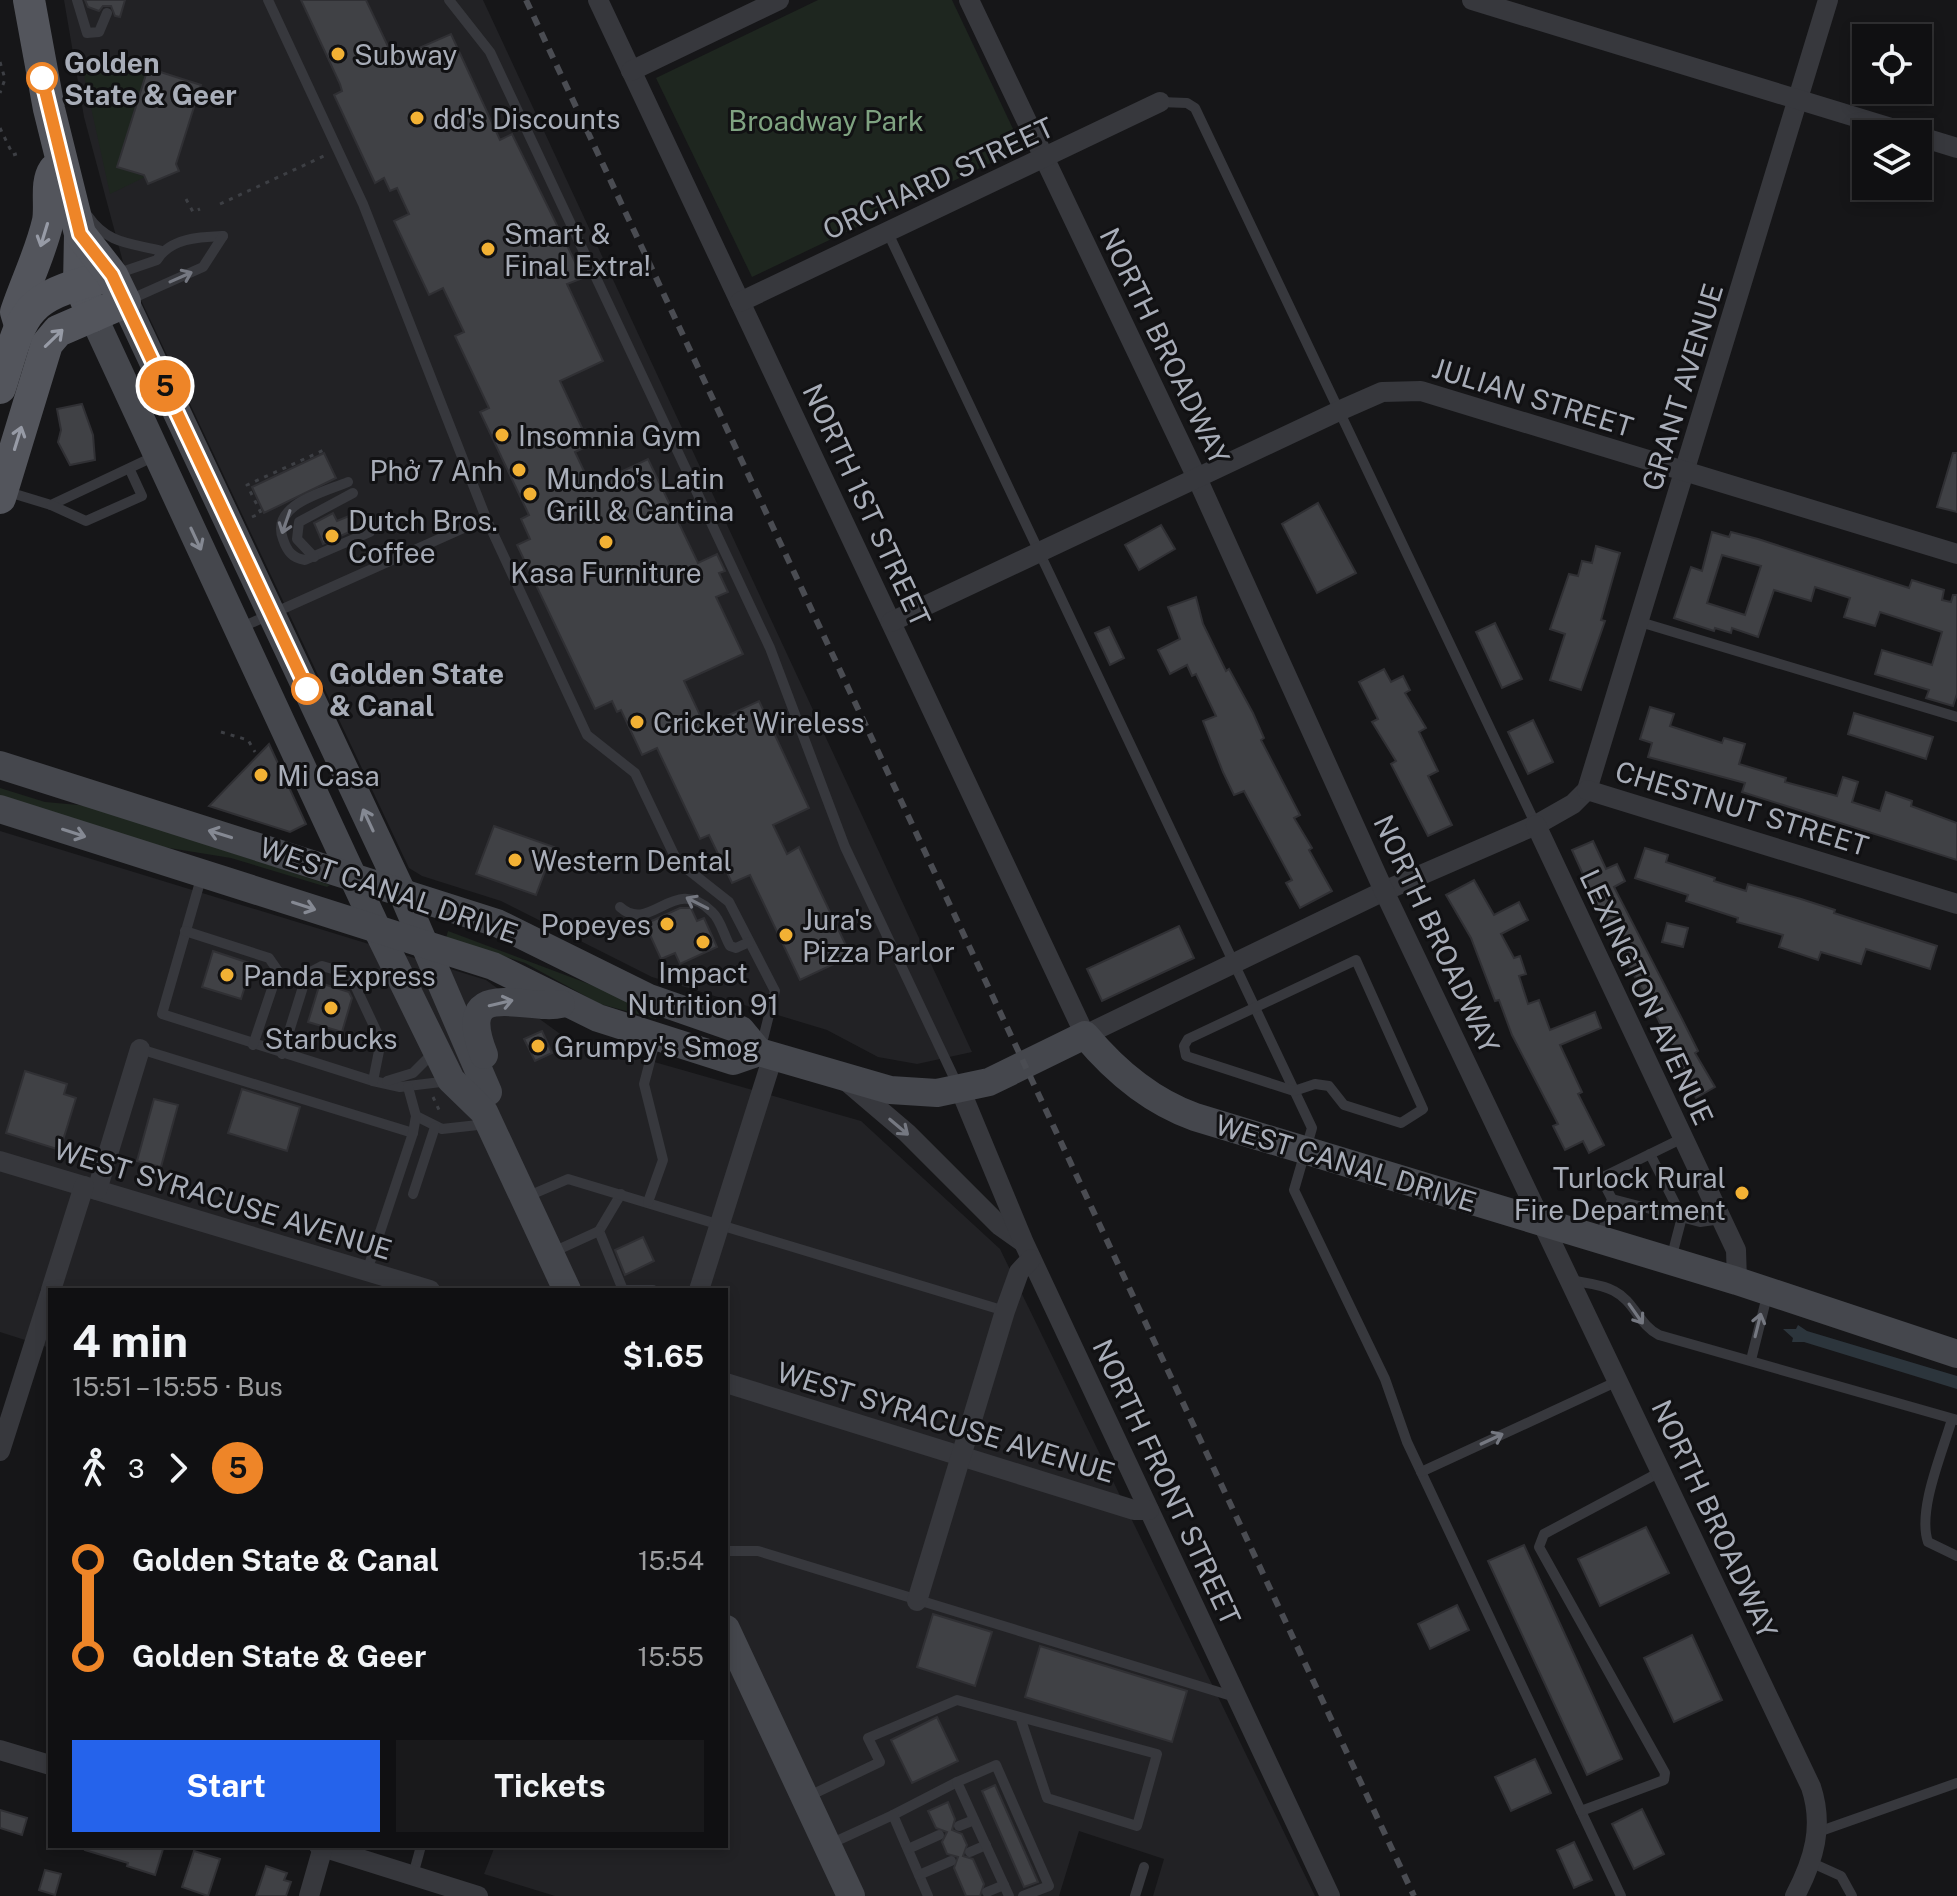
<!DOCTYPE html>
<meta charset="utf-8">
<style>
body{margin:0;font-family:"Public Sans",sans-serif;background:#19191b;color:#f1f3f6;height:100vh;display:flex;flex-direction:column;font-size:30px;white-space:nowrap}
*{box-sizing:border-box;margin:0}
p{font-size:26px;color:#9c9d9f}
.icon{flex:none;width:44px;height:44px;fill:none;stroke:currentColor;stroke-width:2;stroke-linecap:round;stroke-linejoin:round}
.map{position:relative;flex:1;overflow:hidden}
.side{position:absolute;left:48px;top:1288px;width:680px;height:560px;display:flex;flex-direction:column;background:#101012;border-radius:0px;box-shadow:0 4px 12px #0003,0 0 0 2px #303032}
.side>*{flex:none}
.badge{padding:0 16px;border-radius:26px;font-size:28px;line-height:52px}
.buttons{position:absolute;left:1852px;top:24px;display:grid;gap:16px}
.buttons a{display:grid;place-items:center;width:80px;height:80px;border-radius:0px;background:#101012;box-shadow:0 4px 12px #0003,0 0 0 2px #303032;font-size:40px}
.map>.badge{position:absolute;translate:-50% -50%;box-shadow:0 0 0 4px #fff}
.legs{display:flex;align-items:center;gap:12px;height:88px;padding:0 24px;font-size:26px}
.legs p{margin-inline-start:auto}
.summary{display:flex;align-items:center;justify-content:space-between;height:136px;padding:0 24px}
h1{font-size:44px;font-weight:700;line-height:60px}
.button{display:flex;gap:16px;margin-top:auto;padding:16px 24px}
.button a{flex:1;height:92px;border-radius:0px;background:#2563eb;color:#fff;font-size:32px;font-weight:700;line-height:92px;text-align:center}
.button a+a{background:#19191b;color:#f1f3f6}
ul{padding:0 24px;list-style:none}
li{display:flex;align-items:center;gap:28px;height:96px;font-size:30px}
li i{display:grid;place-items:center;width:12px;height:100%;margin:0 10px;background:currentColor}
li i::after{content:'';width:20px;height:20px;margin:-10px;border:6px solid;border-radius:50%;background:#101012}
li p{margin-inline-start:auto}
li:first-child i{background:linear-gradient(#0000 50%,currentColor 0)}
li:last-child i{background:linear-gradient(currentColor 50%,#0000 0)}
.map>svg:first-child{display:block}
.built{fill:#222225}
.green{fill:#1e261f}
.water{fill:#2c353c}
.building{fill:#404145;stroke:#303034;stroke-width:2;fill-rule:evenodd}
.lines{fill:none;stroke-linecap:round;stroke-linejoin:round}
.path{stroke:#3d3f44;stroke-width:3;stroke-dasharray:4 6;stroke-linecap:butt}
.lane{stroke:#37383d;stroke-width:10}
.street{stroke:#37383d;stroke-width:20}
.secondary{stroke:#45474d;stroke-width:28}
.primary{stroke:#53555c;stroke-width:32}
.rail{stroke:#4a4c52;stroke-width:6;stroke-dasharray:10 8;stroke-linecap:butt}
.oneway{stroke:#979ba6}
.oneway2{stroke:#757881}
.oneway3{stroke:#858993}
.line-1-casing{stroke:#fff;stroke-width:18}
.line-1{stroke:#ee8528;stroke-width:12}
.poi-dot{fill:#f2b134;stroke:#111113;stroke-width:3}
.stop-1-dot{fill:#fff;stroke:#ee8528;stroke-width:4}
.labels{text-anchor:middle;dominant-baseline:central;stroke-width:6;stroke-linejoin:round;paint-order:stroke}
.poi-label{font-size:28px;fill:#a8adb8;stroke:#111113;text-anchor:start}
.stop-label{font-size:28px;font-weight:bold;fill:#a8adb8;stroke:#111113;text-anchor:start}
.park-label{font-size:28px;fill:#7fa381;stroke:#111113}
.street-label{font-size:28px;fill:#a8adb8;stroke:#111113}
</style>
<div class="map">
<svg width="1957" height="1896" viewBox="0 0 1957 1896">
<rect width="100%" height="100%" fill="#161618"/>
<!-- built -->
<g class="built">
<path d="M64,0H483L972,1052L917,1064L878,1057L827,1030L652,977L501,901L422,876L409,868L123,262L84,117Z"/>
<path d="M0,831L486,980L563,1036L861,1121L1000,1249L1315,1896H1153L1164,1859L1079,1831L1059,1896H555L484,1874L495,1846H726V1290H50V1348L0,1332Z"/>
</g>
<!-- green -->
<g class="green">
<path d="M818,0H952L1022,148L752,277L656,78Z"/>
<path d="M80,57L128,72L134,63L148,67L118,166L145,177L110,194Z"/>
<path d="M0,788L45,802L89,806L330,885L327,887L231,858L163,847L0,796Z"/>
<path d="M448,931L597,987L657,1014L656,1019L600,1004L525,963L446,938Z"/>
</g>
<!-- water -->
<path class="water" d="M1798,1325L1807,1331L1957,1376V1389L1804,1342H1792L1793,1338L1783,1329H1796Z"/>
<!-- building -->
<g class="building">
<path d="M85,0H125L120,17L115,16L111,6H103L99,11L88,7Z"/>
<path d="M301,0H366L394,59L451,34L500,140L512,134L583,278L567,284L603,361L560,381L590,445L575,452L591,486L648,459L698,563L717,554L725,571L719,573L728,592L716,597L743,654L684,681L705,726L759,701L809,808L773,825L787,854L799,847L851,956L800,980L750,875L732,883L709,835L700,839L657,748L642,755L621,710L617,712L612,701L595,709L517,545L530,539L521,519L529,515L480,412L489,408L455,336L464,332L443,288L429,295L394,221L409,214L397,188L390,191L384,178L375,183L334,95L342,91L340,84Z"/>
<path d="M148,68L201,85L176,164L179,171L148,184L144,175L117,167Z"/>
<path d="M82,404L93,435L95,460L70,465L58,442L61,430L57,409Z"/>
<path d="M324,453L336,478L264,513L252,487Z"/>
<path d="M1953,453H1957V512L1937,507Z"/>
<path d="M1318,503L1356,573L1317,593L1282,524Z"/>
<path d="M333,513L337,521L349,516L356,529L323,544L314,523Z"/>
<path d="M1161,525L1175,549L1139,570L1125,545Z"/>
<path d="M1712,532L1729,537L1731,532L1758,539L1909,588L1912,580L1944,590L1942,600L1951,602L1953,595H1957V694L1953,706L1926,698L1929,690L1875,674L1882,650L1932,665L1942,632L1880,612L1875,626L1844,617L1850,598L1815,587L1811,601L1774,590L1758,637L1732,628L1731,633L1715,628L1714,631L1674,618L1691,567L1702,571ZM1722,555L1761,566L1745,615L1707,603Z"/>
<path d="M1596,546L1620,553L1601,620L1605,621L1581,690L1550,680L1565,634L1550,629L1569,574L1578,576L1582,561L1592,563Z"/>
<path d="M1196,597L1203,624L1226,671L1229,669L1253,713L1264,738L1261,740L1300,815L1294,818L1312,848L1309,850L1332,891L1300,908L1286,883L1292,880L1244,791L1234,795L1223,772L1203,721L1216,716L1196,674L1192,676L1187,665L1170,674L1158,650L1180,639L1168,607Z"/>
<path d="M1495,623L1522,679L1502,688L1476,632Z"/>
<path d="M1109,627L1124,658L1110,665L1095,633Z"/>
<path d="M1384,669L1391,682L1403,676L1410,690L1405,693L1426,728L1419,732L1438,771L1428,776L1452,825L1428,836L1391,764L1396,761L1372,722L1378,719L1359,682Z"/>
<path d="M1650,707L1674,714L1670,726L1722,743L1724,738L1745,744L1739,764L1786,778L1785,782L1837,796L1843,777L1858,782L1852,802L1880,811L1886,792L1912,801L1911,806L1957,823V860L1742,792L1745,783L1648,757L1652,743L1640,739Z"/>
<path d="M1854,713L1933,737L1926,759L1848,734Z"/>
<path d="M1533,720L1553,762L1528,774L1508,732Z"/>
<path d="M269,744L306,824L290,832L209,806Z"/>
<path d="M494,826L554,847L536,895L476,874Z"/>
<path d="M1593,841L1606,869L1617,864L1625,881L1614,887L1682,1019L1698,1051L1695,1053L1715,1087L1696,1098L1678,1067L1680,1066L1658,1019L1604,921L1572,850Z"/>
<path d="M1645,848L1668,855L1666,862L1715,878L1714,881L1746,891L1748,884L1801,899L1835,910L1834,913L1937,946L1930,969L1866,949L1861,964L1821,952L1818,960L1779,947L1783,935L1737,922L1738,918L1686,901L1688,895L1635,878Z"/>
<path d="M1474,880L1494,915L1519,902L1528,920L1501,934L1514,958L1520,956L1526,974L1519,976L1528,1004L1539,1000L1550,1030L1595,1012L1601,1028L1560,1045L1582,1092L1578,1094L1604,1145L1589,1153L1583,1141L1565,1150L1553,1126L1558,1124L1512,1035L1499,1000L1495,1001L1471,938L1446,895Z"/>
<path d="M680,908H691L697,921L704,918L717,947L680,964L675,953L661,959L645,924Z"/>
<path d="M1667,923L1688,928L1683,947L1662,942Z"/>
<path d="M1179,926L1194,958L1102,1001L1087,969Z"/>
<path d="M213,951L252,964L241,999L202,987Z"/>
<path d="M320,983L349,992L352,998L342,1032L308,1022Z"/>
<path d="M542,1031L552,1053L535,1061L524,1039Z"/>
<path d="M25,1071L67,1084L64,1094L76,1098L60,1150L6,1133Z"/>
<path d="M242,1089L300,1107L287,1151L228,1133Z"/>
<path d="M154,1099L178,1105L161,1167L137,1161Z"/>
<path d="M643,1237L654,1261L625,1275L615,1250Z"/>
<path d="M1646,1527L1669,1573L1600,1606L1578,1559Z"/>
<path d="M1524,1545L1622,1759L1587,1775L1488,1561Z"/>
<path d="M1457,1605L1469,1630L1430,1649L1418,1624Z"/>
<path d="M933,1614L992,1632L975,1686L917,1667Z"/>
<path d="M1692,1635L1722,1700L1674,1722L1644,1658Z"/>
<path d="M1040,1646L1187,1691L1172,1742L1025,1697Z"/>
<path d="M937,1717L958,1761L912,1783L891,1740Z"/>
<path d="M1535,1759L1551,1793L1511,1811L1495,1777Z"/>
<path d="M995,1785L1038,1882L1024,1887L982,1791Z"/>
<path d="M948,1802L955,1819L952,1830L962,1834L967,1845L963,1856L973,1859L984,1884L980,1896H966L954,1868L958,1857L947,1854L942,1842L947,1832L936,1828L928,1811Z"/>
<path d="M1642,1809L1664,1854L1634,1869L1612,1824Z"/>
<path d="M0,1810L27,1818L22,1835L0,1828Z"/>
<path d="M1574,1842L1592,1880L1574,1888L1557,1850Z"/>
<path d="M86,1846H164L155,1875L127,1866L128,1863L85,1850Z"/>
<path d="M194,1851L220,1859L208,1896L182,1887Z"/>
<path d="M266,1866L287,1873L284,1880L291,1882L286,1896H256Z"/>
<path d="M45,1870L61,1874L55,1895L39,1890Z"/>
</g>
<g class="lines">
<!-- path -->
<g class="path">
<path d="M0,62L5,79L0,93"/>
<path d="M0,128L13,155L22,152"/>
<path d="M186,199L193,212L200,209"/>
<path d="M220,204L324,156"/>
<path d="M252,517L261,513L247,485L324,450"/>
<path d="M221,732L248,740L255,752"/>
<path d="M433,1097L440,1112"/>
</g>
<!-- lane -->
<g class="lane">
<path d="M77,0L87,33L99,32L107,13"/>
<path d="M268,0L363,204L486,518L587,735L635,773L677,861L729,902L775,991L761,1047"/>
<path d="M449,0L490,52L770,648L845,847L958,1086"/>
<path d="M1160,102L1187,103L1195,108L1536,825"/>
<path d="M88,216C108,245 132,243 162,251"/>
<path d="M888,233L1312,1128L1294,1190L1385,1379L1407,1442L1621,1896"/>
<path d="M116,274L157,260C170,238 199,237 223,236"/>
<path d="M129,300L203,267L223,236"/>
<path d="M348,482C325,492 270,504 283,539C287,551 292,558 305,560L370,532"/>
<path d="M5,491L51,505L155,456"/>
<path d="M51,505L86,521L142,496L130,470"/>
<path d="M314,557L297,539L299,522L353,493"/>
<path d="M1640,622L1957,717"/>
<path d="M240,628L486,518"/>
<path d="M202,875L162,1014L373,1081L400,1087L449,1081"/>
<path d="M620,907C651,935 674,873 712,912C721,920 724,936 730,946L736,948L749,942"/>
<path d="M185,931L269,958L278,971L253,1045"/>
<path d="M1356,960L1423,1109L1401,1123L1344,1105L1329,1086L1315,1084L1294,1091L1186,1056L1184,1046L1188,1039Z"/>
<path d="M140,1049L413,1133"/>
<path d="M282,1054L307,974L322,966L343,972L352,979L381,1041L373,1081"/>
<path d="M387,1081L413,1073L433,1053"/>
<path d="M416,1116L442,1129L487,1124"/>
<path d="M1650,1154L1682,1217L1671,1259"/>
<path d="M413,1194L435,1127"/>
<path d="M621,1194L599,1231L623,1290"/>
<path d="M526,1197L568,1179L1005,1311"/>
<path d="M1612,1199L1700,1222L1721,1219"/>
<path d="M648,1202L663,1160L644,1084L656,1038"/>
<path d="M1601,1237L1612,1199L1601,1178L1683,1138"/>
<path d="M553,1252L599,1231"/>
<path d="M367,1271L413,1133L416,1116L408,1087"/>
<path d="M1570,1280C1584,1283 1602,1284 1614,1291C1634,1301 1639,1325 1659,1335L1957,1420"/>
<path d="M622,1290H653"/>
<path d="M1751,1360L1768,1292"/>
<path d="M1952,1419C1943,1451 1917,1510 1928,1542L1957,1556"/>
<path d="M1421,1472L1618,1381"/>
<path d="M726,1551H758L1235,1697"/>
<path d="M807,1797L880,1762L868,1738L957,1700L1157,1754L1137,1826L1047,1798L1020,1717"/>
<path d="M1581,1811L1664,1780L1665,1773L1539,1547L1544,1534L1662,1471"/>
<path d="M893,1815L957,1782"/>
<path d="M959,1826L974,1820"/>
<path d="M1818,1832L1957,1783"/>
<path d="M830,1844L893,1815L928,1896"/>
<path d="M908,1849L939,1835"/>
<path d="M970,1852L986,1845"/>
<path d="M1810,1862L1841,1876L1852,1896"/>
<path d="M413,1875L421,1846"/>
<path d="M919,1875L951,1861"/>
<path d="M987,1892L1004,1885"/>
<path d="M1009,1896L957,1782L996,1765L1049,1886L1023,1896"/>
<path d="M1135,1896L1144,1867"/>
</g>
<!-- street -->
<g class="street">
<path d="M598,0L1085,1035L1384,891L1536,825L1573,804L1587,790L1828,0"/>
<path d="M969,0L1197,478L1384,891L1811,1787C1824,1826 1814,1860 1795,1896"/>
<path d="M1472,0L1911,134"/>
<path d="M631,71L779,0"/>
<path d="M1918,136L1957,148"/>
<path d="M740,302L1160,102"/>
<path d="M891,622L1341,410L1382,392L1421,391L1957,554"/>
<path d="M1587,790L1957,904"/>
<path d="M1536,825L1736,1250L1737,1281"/>
<path d="M846,1081L907,1133L999,1225L1023,1242"/>
<path d="M960,1089L1024,1243L1330,1896"/>
<path d="M0,1161L430,1290"/>
<path d="M97,1190L140,1049"/>
<path d="M51,1290L84,1186"/>
<path d="M699,1290L773,1056"/>
<path d="M726,1383L1134,1510H1149"/>
<path d="M0,1451L50,1294"/>
<path d="M917,1601L1005,1311L1019,1272L1031,1259"/>
<path d="M0,1750L50,1765"/>
<path d="M319,1846L478,1896"/>
<path d="M309,1896L323,1847"/>
</g>
<!-- secondary -->
<g class="secondary">
<path d="M125,302L401,890L488,1092"/>
<path d="M93,316L377,929L451,1080L484,1112L567,1290"/>
<path d="M0,765L497,923L649,998L741,1030L759,1052"/>
<path d="M0,809L493,966L598,1018L733,1061L759,1052L890,1090L937,1093L989,1082L1085,1035C1115,1071 1150,1101 1195,1117L1737,1281L1957,1354"/>
<path d="M484,1055C452,974 529,1012 561,1004"/>
<path d="M726,1629L851,1896"/>
</g>
<!-- primary -->
<g class="primary">
<path d="M29,0L49,109L80,234L79,284L93,316"/>
<path d="M20,325L16,312C26,282 41,252 48,221C51,205 45,183 54,170"/>
<path d="M0,388C23,316 19,299 98,279"/>
<path d="M0,498L47,344L58,331L125,302L112,275L80,234"/>
</g>
<!-- rail -->
<path class="rail" d="M526,0L1414,1896"/>
</g>
<!-- one-way arrows -->
<defs><path id="oneway-shaft" d="M-6 0H5M1.5-3L5.5 0L1.5 3" fill="none" stroke-width="1.6" stroke-linecap="round" stroke-linejoin="round" transform="scale(2)"/></defs>
<g class="oneway">
<use href="#oneway-shaft" transform="translate(44 235) rotate(107)"/>
<use href="#oneway-shaft" transform="translate(54 338) rotate(-44)"/>
<use href="#oneway-shaft" transform="translate(18 438) rotate(-73)"/>
</g>
<g class="oneway2">
<use href="#oneway-shaft" transform="translate(181 277) rotate(-24)"/>
<use href="#oneway-shaft" transform="translate(286 522) rotate(109)"/>
<use href="#oneway-shaft" transform="translate(697 903) rotate(-153)"/>
<use href="#oneway-shaft" transform="translate(899 1127) rotate(40)"/>
<use href="#oneway-shaft" transform="translate(1636 1314) rotate(55)"/>
<use href="#oneway-shaft" transform="translate(1758 1325) rotate(-76)"/>
<use href="#oneway-shaft" transform="translate(1492 1439) rotate(-25)"/>
</g>
<g class="oneway3">
<use href="#oneway-shaft" transform="translate(196 539) rotate(65)"/>
<use href="#oneway-shaft" transform="translate(368 820) rotate(-115)"/>
<use href="#oneway-shaft" transform="translate(74 833) rotate(18)"/>
<use href="#oneway-shaft" transform="translate(220 834) rotate(-163)"/>
<use href="#oneway-shaft" transform="translate(304 906) rotate(18)"/>
<use href="#oneway-shaft" transform="translate(501 1003) rotate(-13)"/>
</g>
<g class="lines">
<defs>
<path id="line-1" d="M42,78L80,234L112,275L307,689"/>
</defs>
<!-- line-1 casing -->
<use href="#line-1" class="line-1-casing"/>
<!-- line-1 -->
<use href="#line-1" class="line-1"/>
</g>
<!-- markers -->
<g class="poi-dot">
<circle cx="338" cy="54" r="8"/>
<circle cx="417" cy="118" r="8"/>
<circle cx="488" cy="249" r="8"/>
<circle cx="502" cy="435" r="8"/>
<circle cx="519" cy="470" r="8"/>
<circle cx="530" cy="494" r="8"/>
<circle cx="332" cy="536" r="8"/>
<circle cx="606" cy="542" r="8"/>
<circle cx="637" cy="722" r="8"/>
<circle cx="261" cy="775" r="8"/>
<circle cx="515" cy="860" r="8"/>
<circle cx="667" cy="924" r="8"/>
<circle cx="786" cy="935" r="8"/>
<circle cx="703" cy="942" r="8"/>
<circle cx="227" cy="975" r="8"/>
<circle cx="331" cy="1008" r="8"/>
<circle cx="538" cy="1046" r="8"/>
<circle cx="1742" cy="1193" r="8"/>
</g>
<g class="stop-1-dot">
<circle cx="42" cy="78" r="14"/>
<circle cx="307" cy="689" r="14"/>
</g>
<g class="labels">
<!-- poi labels -->
<g class="poi-label">
<text x="354" y="54">Subway</text>
<text x="433" y="118">dd's Discounts</text>
<text x="504" y="233">Smart &amp;<tspan x="504" dy="32">Final Extra!</tspan></text>
<text x="518" y="435">Insomnia Gym</text>
<text x="503" y="470" text-anchor="end">Phở 7 Anh</text>
<text x="546" y="478">Mundo's Latin<tspan x="546" dy="32">Grill &amp; Cantina</tspan></text>
<text x="348" y="520">Dutch Bros.<tspan x="348" dy="32">Coffee</tspan></text>
<text x="606" y="572" text-anchor="middle">Kasa Furniture</text>
<text x="653" y="722">Cricket Wireless</text>
<text x="277" y="775">Mi Casa</text>
<text x="531" y="860">Western Dental</text>
<text x="802" y="919">Jura's<tspan x="802" dy="32">Pizza Parlor</tspan></text>
<text x="651" y="924" text-anchor="end">Popeyes</text>
<text x="703" y="972" text-anchor="middle">Impact<tspan x="703" dy="32">Nutrition 91</tspan></text>
<text x="243" y="975">Panda Express</text>
<text x="331" y="1038" text-anchor="middle">Starbucks</text>
<text x="554" y="1046">Grumpy's Smog</text>
<text x="1726" y="1177" text-anchor="end">Turlock Rural<tspan x="1726" dy="32">Fire Department</tspan></text>
</g>
<!-- stop labels -->
<g class="stop-label">
<text x="64" y="62">Golden<tspan x="64" dy="32">State &amp; Geer</tspan></text>
<text x="329" y="673">Golden State<tspan x="329" dy="32">&amp; Canal</tspan></text>
</g>
<!-- park labels -->
<g class="park-label">
<text x="826" y="120">Broadway Park</text>
</g>
<!-- street labels -->
<g class="street-label">
<text transform="translate(938 178) rotate(-25)">ORCHARD STREET</text>
<text transform="translate(1165 346) rotate(64)">NORTH BROADWAY</text>
<text transform="translate(1682 387) rotate(-73)">GRANT AVENUE</text>
<text transform="translate(1533 397) rotate(17)">JULIAN STREET</text>
<text transform="translate(867 505) rotate(65)">NORTH 1ST STREET</text>
<text transform="translate(1742 808) rotate(17)">CHESTNUT STREET</text>
<text transform="translate(389 890) rotate(19)">WEST CANAL DRIVE</text>
<text transform="translate(1437 934) rotate(65)">NORTH BROADWAY</text>
<text transform="translate(1647 997) rotate(65)">LEXINGTON AVENUE</text>
<text transform="translate(1346 1163) rotate(17)">WEST CANAL DRIVE</text>
<text transform="translate(223 1199) rotate(17)">WEST SYRACUSE AVENUE</text>
<text transform="translate(946 1422) rotate(17)">WEST SYRACUSE AVENUE</text>
<text transform="translate(1167 1482) rotate(65)">NORTH FRONT STREET</text>
<text transform="translate(1715 1519) rotate(65)">NORTH BROADWAY</text>
</g>
</g>
</svg>
<div class="buttons">
<a><svg class="icon" aria-label="locate" viewBox="0 0 24 24"><circle cx="12" cy="12" r="6"/><path d="M12 2v4M12 18v4M2 12h4M18 12h4"/></svg></a>
<a><svg class="icon" aria-label="layers" viewBox="0 0 24 24"><path d="M12 4l9 5-9 5-9-5zM3 14l9 5 9-5"/></svg></a>
</div>
<b class="badge" style="left:165px;top:386px;background:#ee8528;color:#111">5</b>
<section class="side">
<div class="summary"><div><h1>4 min</h1><p>15:51 – 15:55 · Bus</p></div><b>$1.65</b></div>
<div class="legs"><svg class="icon" aria-label="walk" viewBox="0 0 24 24"><circle cx="13" cy="4" r="2"/><path d="M13 8l-2 6 4 7M11 14l-3 7M7 12l3-4h3l4 4"/></svg>3<svg class="icon" aria-label="forward" viewBox="0 0 24 24"><path d="M9 5l7 7-7 7"/></svg><b class="badge" style="background:#ee8528;color:#111">5</b></div>
<ul>
<li><i style="color:#ee8528"></i><b>Golden State &amp; Canal</b><p>15:54</p></li>
<li><i style="color:#ee8528"></i><b>Golden State &amp; Geer</b><p>15:55</p></li>
</ul>
<div class="button"><a>Start</a><a>Tickets</a></div>
</section>
</div>
